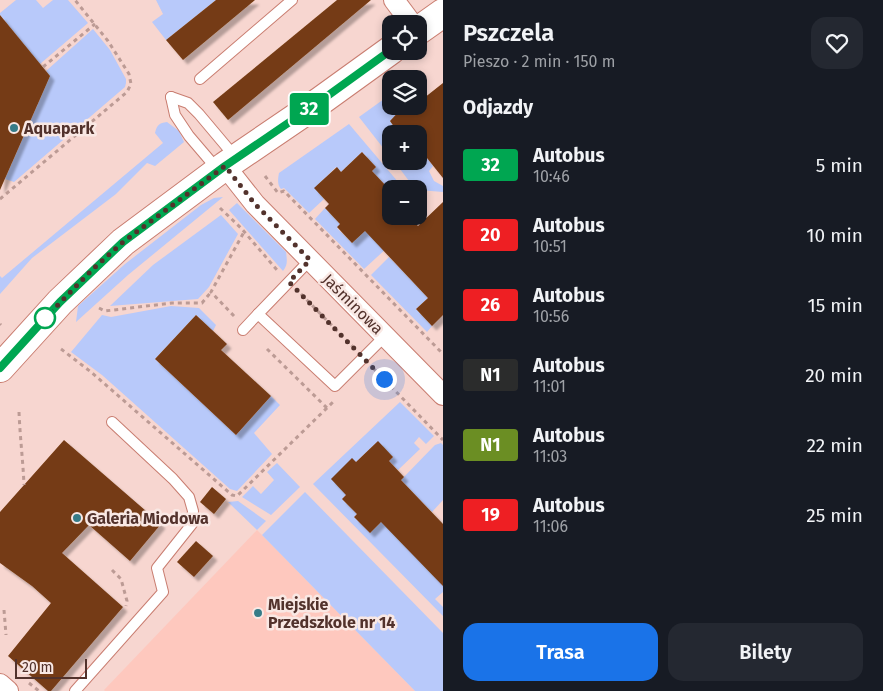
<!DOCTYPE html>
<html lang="pl">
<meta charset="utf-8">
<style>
body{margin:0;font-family:"Fira Sans",sans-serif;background:#242831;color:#f1f3f6;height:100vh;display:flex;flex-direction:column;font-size:19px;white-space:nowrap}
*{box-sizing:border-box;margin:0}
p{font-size:16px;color:#9ea1a6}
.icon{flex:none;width:28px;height:28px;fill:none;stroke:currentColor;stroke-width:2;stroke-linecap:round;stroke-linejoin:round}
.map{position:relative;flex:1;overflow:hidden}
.side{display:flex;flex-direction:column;background:#171b24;width:440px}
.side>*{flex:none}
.badge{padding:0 10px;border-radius:4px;font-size:18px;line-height:32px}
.buttons{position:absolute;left:382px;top:15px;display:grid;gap:10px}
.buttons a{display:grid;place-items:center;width:45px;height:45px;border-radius:10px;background:#171b24;box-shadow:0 2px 8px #0003;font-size:25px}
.scale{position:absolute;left:15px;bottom:12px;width:72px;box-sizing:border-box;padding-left:5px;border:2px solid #52322c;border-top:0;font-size:14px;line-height:18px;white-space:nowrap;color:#52322c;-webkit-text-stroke:4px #f9e8e4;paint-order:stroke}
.you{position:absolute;width:25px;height:25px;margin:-12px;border:4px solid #fff;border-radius:50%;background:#1a73e8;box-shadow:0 0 0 8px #1a73e833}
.map>.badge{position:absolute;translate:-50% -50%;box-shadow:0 0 0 2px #fff}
h2{padding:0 20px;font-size:19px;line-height:45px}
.round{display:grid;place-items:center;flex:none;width:52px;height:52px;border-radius:15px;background:#242831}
.summary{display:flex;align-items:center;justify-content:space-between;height:85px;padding:0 20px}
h1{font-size:24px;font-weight:600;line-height:38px}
.cta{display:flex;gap:10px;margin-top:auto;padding:10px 20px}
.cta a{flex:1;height:58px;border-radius:15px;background:#1a73e8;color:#fff;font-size:20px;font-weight:600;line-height:58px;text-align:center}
.cta a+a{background:#242831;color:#f1f3f6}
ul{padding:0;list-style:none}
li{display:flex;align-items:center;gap:15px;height:70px;padding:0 20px}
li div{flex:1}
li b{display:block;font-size:19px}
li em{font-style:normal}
li .badge{min-width:55px;font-weight:700;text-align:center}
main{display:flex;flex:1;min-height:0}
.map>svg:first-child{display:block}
.built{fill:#fec8be}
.green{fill:#b8c9fa}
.building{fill:#753b13;filter:url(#shadow)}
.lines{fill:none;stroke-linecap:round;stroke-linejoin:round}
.lane-casing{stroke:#c97d70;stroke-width:12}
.street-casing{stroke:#c97d70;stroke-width:22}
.secondary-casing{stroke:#c97d70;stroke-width:30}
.path{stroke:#bc9b95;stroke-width:3;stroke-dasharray:4 4;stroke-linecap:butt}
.lane{stroke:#fff;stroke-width:10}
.street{stroke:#fff;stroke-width:20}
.secondary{stroke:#fff;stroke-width:28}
.line-casing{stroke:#fff;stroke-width:11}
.line{stroke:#00a651;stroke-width:8}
.walk{stroke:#52322c;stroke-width:5;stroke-dasharray:0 9}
.poi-dot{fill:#367c88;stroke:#f9e8e4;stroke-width:2}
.stop-dot{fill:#fff;stroke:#00a651;stroke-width:2.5}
.labels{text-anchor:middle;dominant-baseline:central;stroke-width:5;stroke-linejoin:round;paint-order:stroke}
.poi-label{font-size:16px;font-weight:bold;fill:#52322c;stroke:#f9e8e4;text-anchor:start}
.street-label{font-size:16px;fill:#52322c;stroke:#f9e8e4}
</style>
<main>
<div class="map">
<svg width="443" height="691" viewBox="0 0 443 691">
<defs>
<filter id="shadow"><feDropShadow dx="4.5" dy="4.5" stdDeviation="1" flood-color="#0004"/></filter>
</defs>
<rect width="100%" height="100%" fill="#f7d6d0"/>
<!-- built -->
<path class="built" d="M257,530L262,535L415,691H105L104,690Z"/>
<!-- green -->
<g class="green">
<path d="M16,0H36L43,8L53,0H68L88,23L40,64L0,15V13Z"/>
<path d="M156,0H216L166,40L152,22L163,14Z"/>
<path d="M93,29L110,50L126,79V83L125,87L14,182L5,179L50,76L46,71Z"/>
<path d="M391,94V106H404L390,121L399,134H391V158L359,117Z"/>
<path d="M167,122L179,131L184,142L155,166L147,163L116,194L32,258L0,294V276L2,278L163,143L155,133C157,125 159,123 167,122Z"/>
<path d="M349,124L404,189H391V199L383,191L387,187L372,171L376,167L362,152L341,172L336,167L315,188L324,199L309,213L284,188L281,189C277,185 278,178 279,173Z"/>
<path d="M419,148L433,166L429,171L434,181L443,186V192L419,190V189H415L394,161H419Z"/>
<path d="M223,197L128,275L76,322L78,306L125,264L201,205L214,198Z"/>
<path d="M237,203L286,252C287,260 288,265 283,271L229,210Z"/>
<path d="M325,208L340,224L337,228L352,243L373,223L388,247L364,269L315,219Z"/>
<path d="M221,215L238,234L209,287L198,299L110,306L153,265Z"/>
<path d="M389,257L428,298L416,309L432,326L427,332L371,275Z"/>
<path d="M171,306L199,308L216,325L213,331L196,315L155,359L236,435L271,396L280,405L254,433L272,454L237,491L230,489L102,375L71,352L102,315L111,317Z"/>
<path d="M400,402L434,436L426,444L419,437L414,443L420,449L398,470L389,461L393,457L377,442L356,462L352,459L346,495L342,499L357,514L354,517L370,533L389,514L443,586V592L435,599L443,607V616L313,484Z"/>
<path d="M441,443L443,445V500L432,512L401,480L435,445Z"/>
<path d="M277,463L300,487L271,515L242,497L253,486L261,494L274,480L267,472Z"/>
<path d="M305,492L443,633V691H415L262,535Z"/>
<path d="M238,501L266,521L257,530L228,502Z"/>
</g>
<!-- building -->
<g class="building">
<path d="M216,0H255L183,60L166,40Z"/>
<path d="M337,0H371L228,120L213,102Z"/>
<path d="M0,15L50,76L0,190Z"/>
<path d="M443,83V178L419,148V134H399L390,121L404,106H419V102Z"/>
<path d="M362,152L376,167L372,171L387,187L383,191L391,199V216H408L418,226L443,202V315L432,326L416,309L428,298L365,231L352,243L337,227L340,224L325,208L329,204L314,188L337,167L341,172Z"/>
<path d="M196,315L227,344L221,350L271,396L236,435L155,359Z"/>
<path d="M64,440L161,524L130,561L89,525L62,553L123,607L51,691H48L8,656L51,603L32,586L0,563V512Z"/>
<path d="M378,441L393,457L389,461L404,477L401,480L443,524V586L381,522L370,533L354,517L357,514L342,499L346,495L331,479L352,458L356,462Z"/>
<path d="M212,487L226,499L214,514L200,502Z"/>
<path d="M196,541L213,556L194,577L177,562Z"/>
</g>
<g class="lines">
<defs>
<g id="lane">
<path d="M200,79L292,0"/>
<path d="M171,97L188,103L199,114L236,158"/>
<path d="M171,97L175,115L189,136L218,170"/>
<path d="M310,260L258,314L335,386L385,336"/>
<path d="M243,330L258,314"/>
<path d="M75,691L163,592L157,568L192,524L193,511L189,497L173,479L112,422"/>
</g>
<g id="street">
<path d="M394,0L412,24"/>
<path d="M225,166L255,204L443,395"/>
<path d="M0,684L8,691"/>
</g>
<g id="secondary">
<path d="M419,30L443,13"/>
<path d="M0,368L60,302L123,242L225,166L319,102L391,50"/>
</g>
</defs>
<!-- lane casing -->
<use href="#lane" class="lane-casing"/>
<!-- street casing -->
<use href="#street" class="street-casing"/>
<!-- secondary casing -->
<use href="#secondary" class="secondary-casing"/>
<!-- path -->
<g class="path">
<path d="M43,67L95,24"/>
<path d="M265,176L278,193L284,191L443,354"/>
<path d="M0,199L127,92L131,84L129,74L108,41L75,0"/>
<path d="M220,208L241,228L277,270"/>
<path d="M301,294L352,346"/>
<path d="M99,308L105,311L172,303H202L211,292"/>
<path d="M234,316L211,292L244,232"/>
<path d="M0,324L1,325"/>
<path d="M61,349L91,372L232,495L237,496L333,402"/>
<path d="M267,349L327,408"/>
<path d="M374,369L443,440"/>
<path d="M19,412C20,437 23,461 24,485"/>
<path d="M112,570L121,579L127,601L126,606"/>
<path d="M4,610L6,635"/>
<path d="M29,683L39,691"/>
</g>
<!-- lane -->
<use href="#lane" class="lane"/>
<!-- street -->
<use href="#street" class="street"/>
<!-- secondary -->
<use href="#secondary" class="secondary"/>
</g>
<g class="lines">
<defs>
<path id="line" d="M0,368L60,302L123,242L225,166L319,102L391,50"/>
</defs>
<!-- line casing -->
<use href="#line" class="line-casing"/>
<!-- line -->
<use href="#line" class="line"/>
<!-- walk -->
<path class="walk" d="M45,318L94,268L123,242L225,166L255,204L310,260L289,282L384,379"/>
</g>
<!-- markers -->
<g class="poi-dot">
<circle cx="14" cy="128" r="5"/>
<circle cx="77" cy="518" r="5"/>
<circle cx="258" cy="613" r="5"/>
</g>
<circle class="stop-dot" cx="45" cy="318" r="10"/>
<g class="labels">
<!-- poi labels -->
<g class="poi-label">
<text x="24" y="128">Aquapark</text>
<text x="87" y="518">Galeria Miodowa</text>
<text x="268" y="604">Miejskie<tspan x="268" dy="18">Przedszkole nr 14</tspan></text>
</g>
<!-- street labels -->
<g class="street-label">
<text transform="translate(353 304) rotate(45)">Jaśminowa</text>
</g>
</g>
</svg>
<div class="buttons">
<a><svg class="icon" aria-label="locate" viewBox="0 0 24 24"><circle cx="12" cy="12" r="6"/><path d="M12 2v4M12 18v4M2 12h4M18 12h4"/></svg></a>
<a><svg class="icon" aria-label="layers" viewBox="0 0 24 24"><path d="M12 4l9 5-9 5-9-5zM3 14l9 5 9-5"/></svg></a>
<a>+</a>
<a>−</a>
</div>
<div class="scale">20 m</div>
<div class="you" style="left:384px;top:379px"></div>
<b class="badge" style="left:309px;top:109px;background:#00a651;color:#fff">32</b>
</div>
<section class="side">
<div class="summary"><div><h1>Pszczela</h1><p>Pieszo · 2 min · 150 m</p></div><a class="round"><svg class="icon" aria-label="heart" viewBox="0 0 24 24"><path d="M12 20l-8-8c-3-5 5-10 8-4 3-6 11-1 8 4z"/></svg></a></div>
<h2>Odjazdy</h2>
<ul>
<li><span class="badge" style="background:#00a651;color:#fff">32</span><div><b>Autobus</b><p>10:46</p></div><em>5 min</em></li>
<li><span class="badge" style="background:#ee1f23;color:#fff">20</span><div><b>Autobus</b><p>10:51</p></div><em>10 min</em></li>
<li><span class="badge" style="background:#ee1f23;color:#fff">26</span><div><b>Autobus</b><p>10:56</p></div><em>15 min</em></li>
<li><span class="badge" style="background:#2b2c2c;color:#fff">N1</span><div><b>Autobus</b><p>11:01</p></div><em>20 min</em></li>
<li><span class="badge" style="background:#6b8e23;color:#fff">N1</span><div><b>Autobus</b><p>11:03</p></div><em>22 min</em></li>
<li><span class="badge" style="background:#ee1f23;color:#fff">19</span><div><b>Autobus</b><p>11:06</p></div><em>25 min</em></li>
</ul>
<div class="cta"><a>Trasa</a><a>Bilety</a></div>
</section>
</main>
